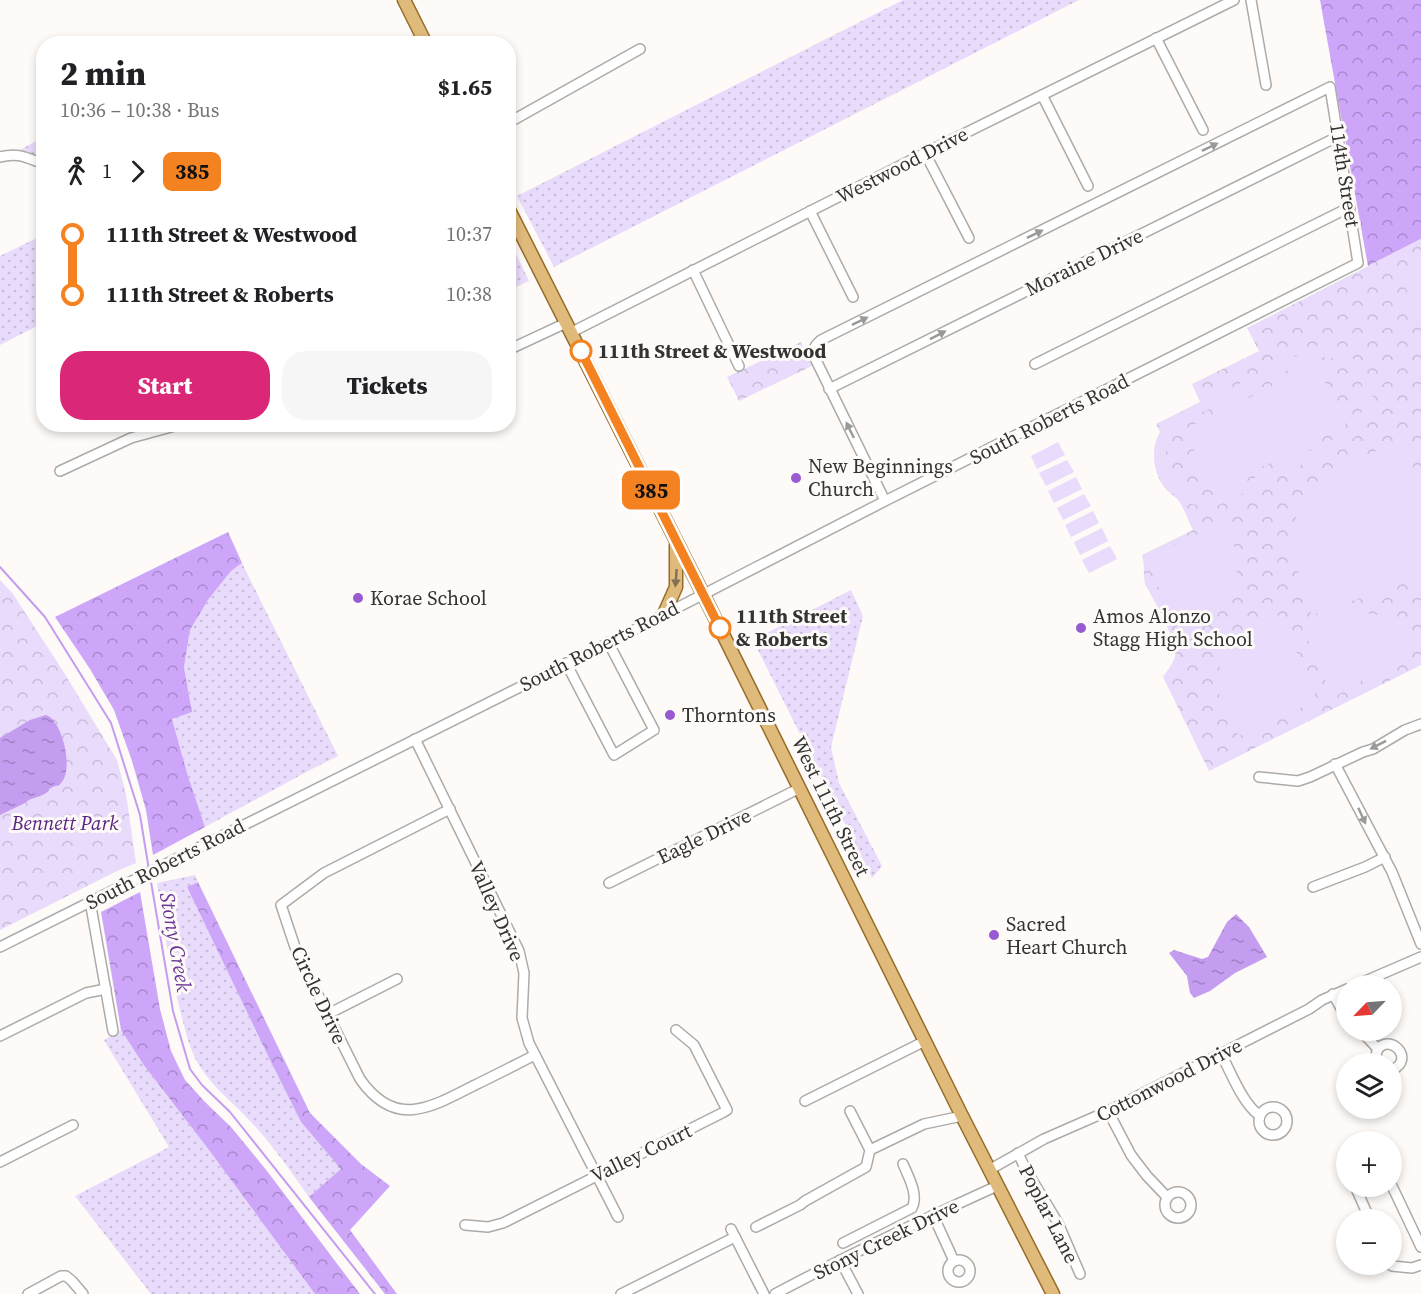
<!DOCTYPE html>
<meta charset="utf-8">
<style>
body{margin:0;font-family:"Source Serif 4",serif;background:#f6f6f6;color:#202124;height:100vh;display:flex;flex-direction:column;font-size:22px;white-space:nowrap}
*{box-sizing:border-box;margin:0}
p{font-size:20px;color:#757577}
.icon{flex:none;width:33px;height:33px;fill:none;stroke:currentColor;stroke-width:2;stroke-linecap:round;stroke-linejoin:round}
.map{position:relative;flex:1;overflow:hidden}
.details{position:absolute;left:36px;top:36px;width:480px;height:396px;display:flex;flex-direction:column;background:#fff;border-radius:24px;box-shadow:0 3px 9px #0003}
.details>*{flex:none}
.badge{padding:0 12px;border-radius:9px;font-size:21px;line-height:39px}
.needle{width:39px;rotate:245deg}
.controls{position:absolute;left:1336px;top:975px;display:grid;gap:12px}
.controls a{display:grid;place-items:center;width:66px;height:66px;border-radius:50%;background:#fff;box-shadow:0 3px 9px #0003;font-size:30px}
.map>.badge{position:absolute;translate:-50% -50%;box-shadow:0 0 0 3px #fff}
.legs{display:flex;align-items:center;gap:9px;height:66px;padding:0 24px;font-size:20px}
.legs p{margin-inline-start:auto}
.summary{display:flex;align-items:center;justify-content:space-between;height:102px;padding:0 24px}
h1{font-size:33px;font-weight:800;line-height:45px}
.action{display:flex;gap:12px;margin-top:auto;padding:12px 24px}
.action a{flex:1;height:69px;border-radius:24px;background:#db2777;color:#fff;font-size:24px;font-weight:800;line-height:69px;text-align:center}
.action a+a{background:#f6f6f6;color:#202124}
ul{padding:0 24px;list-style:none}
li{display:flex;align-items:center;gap:21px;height:60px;font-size:22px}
li i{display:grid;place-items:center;width:9px;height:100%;margin:0 8px;background:currentColor}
li i::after{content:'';width:15px;height:15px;margin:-8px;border:4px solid;border-radius:50%;background:#fff}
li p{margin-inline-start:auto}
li:first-child i{background:linear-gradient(#0000 50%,currentColor 0)}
li:last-child i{background:linear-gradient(currentColor 50%,#0000 0)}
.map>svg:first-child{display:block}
.grass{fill:url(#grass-dots)}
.forest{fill:url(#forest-crowns)}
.park{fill:url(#park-crowns)}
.garden{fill:#e9dbfb;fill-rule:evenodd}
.water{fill:url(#water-ripples)}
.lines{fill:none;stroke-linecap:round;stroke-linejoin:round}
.stream{stroke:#c49cf0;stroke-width:2}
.minor-casing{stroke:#adaba8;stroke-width:12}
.major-casing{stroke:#966d28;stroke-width:15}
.minor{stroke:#fff;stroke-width:9}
.major{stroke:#e0ba7b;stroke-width:12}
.oneway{fill:#999998}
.oneway2{fill:#817053}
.line-1-casing{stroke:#fff;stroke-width:14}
.line-1{stroke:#f58220;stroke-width:9}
.stop-1-dot{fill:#fff;stroke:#f58220;stroke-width:3}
.poi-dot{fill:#975ad1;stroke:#fdfaf8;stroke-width:2}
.labels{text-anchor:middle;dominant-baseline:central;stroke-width:6;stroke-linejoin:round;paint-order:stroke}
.street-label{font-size:20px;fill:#333332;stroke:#fdfaf8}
.stop-label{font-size:20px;font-weight:bold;fill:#333332;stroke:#fdfaf8;text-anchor:start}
.poi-label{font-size:20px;fill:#333332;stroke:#fdfaf8;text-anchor:start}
.park-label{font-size:20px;font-style:italic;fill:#582384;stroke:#fdfaf8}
.water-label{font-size:21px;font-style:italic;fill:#6b3899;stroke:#fdfaf8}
</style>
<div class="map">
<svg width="1421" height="1294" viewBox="0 0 1421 1294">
<defs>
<pattern id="grass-dots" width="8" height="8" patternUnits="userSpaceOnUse" patternTransform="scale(1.5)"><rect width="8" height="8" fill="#e9dbfb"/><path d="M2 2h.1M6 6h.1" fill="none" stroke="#c8bcd8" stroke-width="1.8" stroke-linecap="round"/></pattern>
<pattern id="forest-crowns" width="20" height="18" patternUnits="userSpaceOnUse" patternTransform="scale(1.5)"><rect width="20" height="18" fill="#cda6fa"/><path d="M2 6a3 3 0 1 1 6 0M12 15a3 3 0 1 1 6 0" fill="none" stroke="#a788cb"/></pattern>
<pattern id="park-crowns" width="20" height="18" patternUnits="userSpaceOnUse" patternTransform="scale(1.5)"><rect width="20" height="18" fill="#e9dbfb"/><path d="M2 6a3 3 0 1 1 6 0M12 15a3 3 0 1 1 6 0" fill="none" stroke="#c8bcd8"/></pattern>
<pattern id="water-ripples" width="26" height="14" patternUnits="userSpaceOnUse" patternTransform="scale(1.5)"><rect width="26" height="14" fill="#c49cf0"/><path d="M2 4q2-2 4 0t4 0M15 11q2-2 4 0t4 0" fill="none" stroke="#a080c3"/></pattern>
</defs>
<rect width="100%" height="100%" fill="#fdfaf8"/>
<!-- grass -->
<g class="grass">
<path d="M903,0H1079L554,267L517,196Z"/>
<path d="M43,137V164L13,154Z"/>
<path d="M43,235V323L0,345V256Z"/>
<path d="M509,239L529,281L509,290H508Z"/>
<path d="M242,563L338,756L310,770L205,827L188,776L172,718L192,712L184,667L190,630L208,600L231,571Z"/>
<path d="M851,590L863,616L831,747L839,783L882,866L872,878L753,640Z"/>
<path d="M195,875L198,882L187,887L270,1060L301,1122L342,1169L309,1197C291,1172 274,1147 253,1124C233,1102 209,1085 195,1058C188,1043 184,1026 180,1010C170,968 163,926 157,883Z"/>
<path d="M121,1030L143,1064L209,1150L315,1294H151L75,1196L169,1147L104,1040Z"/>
</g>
<!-- forest -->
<g class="forest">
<path d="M1320,0H1421V239L1368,266Z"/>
<path d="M228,532L242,563L231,571L208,600L190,630L184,667L192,712L172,719L188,776L205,827L153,855L146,810L132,761L114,710L90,669L55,617Z"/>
<path d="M198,882L310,1113L361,1164L390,1186L350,1230L397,1294H385L309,1197L341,1169L301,1122L270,1060L187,887Z"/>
<path d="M140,892L160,1009L171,1051L185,1080L205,1102L231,1127L267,1171L360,1294H315L209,1150L143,1064L121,1030L101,912Z"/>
</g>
<!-- park -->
<g class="park">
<path d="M1421,239V665L1209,771L1163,677C1167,671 1173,664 1175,656C1178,641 1153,599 1145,584C1143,574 1145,565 1142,555L1193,530C1188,521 1184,507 1178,500C1173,495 1168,492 1164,487C1153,471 1150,449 1160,432L1156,424L1200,402L1192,384L1259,351L1247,328Z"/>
<path d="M801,342L812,366L739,401L727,377Z"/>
<path d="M0,580L13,594L63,671L117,760L126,794L136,863L115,872L0,930Z"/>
</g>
<!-- garden -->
<g class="garden">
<path d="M1421,267V329L1401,275Z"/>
<path d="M1326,341L1330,349C1379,358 1388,417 1347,443L1219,505C1177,514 1139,472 1162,432L1158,424ZM1322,357C1368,358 1380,415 1340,436L1217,496C1169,504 1146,446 1187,420L1306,361Z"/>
<path d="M1316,364L1346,425L1214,491L1184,430Z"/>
<path d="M1404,440L1421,489V577L1312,615L1301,583L1292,550V537L1294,523L1300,508L1308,493L1313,484L1345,463Z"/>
<path d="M1058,442L1065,455L1037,469L1031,456Z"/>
<path d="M1067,460L1074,472L1046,486L1039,473Z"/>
<path d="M1076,477L1082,489L1054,503L1048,491Z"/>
<path d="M1084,494L1091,506L1063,520L1057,508Z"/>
<path d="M1093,511L1099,523L1071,537L1065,525Z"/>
<path d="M1224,522C1229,533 1233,542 1236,553C1243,593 1217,623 1183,639L1147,563L1149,557Z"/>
<path d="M1102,528L1108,541L1080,555L1074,542Z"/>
<path d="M1110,546L1117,559L1089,573L1082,560Z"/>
<path d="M1347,609L1392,618L1418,647L1333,698L1299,619Z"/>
<path d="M1278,615L1316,691L1310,704L1239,736C1229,721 1219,704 1218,685C1216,649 1247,624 1278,615Z"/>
</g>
<!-- water -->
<g class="water">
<path d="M46,715C63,721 74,770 61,783C57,788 59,784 53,787C46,790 52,789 46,793C39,798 31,797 25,803L0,815V738L30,720Z"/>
<path d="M1236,914L1249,927L1267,957L1235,973L1210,991L1194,998L1190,993L1187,976L1169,953L1174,950L1202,959L1208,957L1227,922Z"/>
</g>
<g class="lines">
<!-- stream -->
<g class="stream">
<path d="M0,567L45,617L111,723L140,815L149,870"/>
<path d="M150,876L173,1011L190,1069L202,1085L230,1112L375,1294"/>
</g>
<defs>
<g id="minor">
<path d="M1251,0L1266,85"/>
<path d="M1156,38L1203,130"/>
<path d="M1042,95L1088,186"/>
<path d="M508,123L640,49"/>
<path d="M925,153L969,238"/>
<path d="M0,157C18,152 27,158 44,164"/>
<path d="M810,211L853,297"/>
<path d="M693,270L739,366"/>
<path d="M572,332L925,153L1234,0"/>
<path d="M508,350L566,323"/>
<path d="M1035,364L1350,207"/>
<path d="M829,389L1339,136"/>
<path d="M60,471L131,438L182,424"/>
<path d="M566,663L614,755L654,730L608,642"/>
<path d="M415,739L519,951L524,973L522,1018L529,1043L618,1217"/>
<path d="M1335,764L1392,872L1421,944"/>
<path d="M1259,777L1298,781L1310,777L1363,752L1373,749L1405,730L1421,724"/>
<path d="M450,809L324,873L281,905L297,953L360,1079C395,1129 430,1108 473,1086C494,1076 515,1065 535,1055"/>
<path d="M609,883L800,788"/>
<path d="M1313,887L1365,867L1385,857"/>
<path d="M90,901L113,1031"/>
<path d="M0,947L630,632L885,501L1358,263L1330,87L821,340L816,345L812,352L885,501"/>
<path d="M1354,986L1421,957"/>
<path d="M1333,994L1347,1019"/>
<path d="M328,1014L397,979"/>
<path d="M1360,1030L1378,1049"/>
<path d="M0,1036L86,993L106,989"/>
<path d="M1221,1054C1231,1072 1242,1103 1259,1115"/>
<path d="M1377,1064C1376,1059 1375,1054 1378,1049C1390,1033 1416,1059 1392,1070"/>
<path d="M805,1101L925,1041"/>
<circle cx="1273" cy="1121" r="14"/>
<path d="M850,1111L870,1150"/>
<path d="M1108,1111L1131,1155L1147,1176L1167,1197"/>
<path d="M1018,1153L1025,1168L1058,1223L1080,1274"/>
<path d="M0,1162L73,1125"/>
<path d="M989,1170L1044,1139L1108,1111L1309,1009L1322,1000L1347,989"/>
<path d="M1355,1186L1370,1220"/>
<path d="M1392,1186L1421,1247"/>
<circle cx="1178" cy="1205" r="13"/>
<path d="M933,1215L954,1261"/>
<path d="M465,1225L488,1227L503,1223L722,1113L727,1110L694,1045L676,1030"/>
<path d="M756,1227L800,1205L805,1201L866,1167L870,1150L924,1124L962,1116"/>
<path d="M731,1229L764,1294"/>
<path d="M843,1243L912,1208C919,1195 908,1176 903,1164"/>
<circle cx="959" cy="1271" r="11"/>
<path d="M840,1260L858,1294"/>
<path d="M1391,1264L1392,1266L1412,1268L1421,1265"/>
<path d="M28,1294L61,1276H66L72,1281L83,1294"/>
<path d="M621,1294L735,1237"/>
<path d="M775,1294C848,1255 922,1220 997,1186"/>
</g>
<g id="major">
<path d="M404,0L426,44"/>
<path d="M508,208L703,594L962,1116L1053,1294"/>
<path d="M664,614L676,587V545"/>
</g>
</defs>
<!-- minor casing -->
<use href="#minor" class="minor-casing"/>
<!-- major casing -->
<use href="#major" class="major-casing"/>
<!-- minor -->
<use href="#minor" class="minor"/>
<!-- major -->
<use href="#major" class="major"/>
</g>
<!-- one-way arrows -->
<defs><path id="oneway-solid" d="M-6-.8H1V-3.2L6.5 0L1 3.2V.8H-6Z" transform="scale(1.5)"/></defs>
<g class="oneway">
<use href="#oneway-solid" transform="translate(1210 147) rotate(-26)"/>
<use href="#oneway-solid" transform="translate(1035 234) rotate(-26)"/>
<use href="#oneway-solid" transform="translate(860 321) rotate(-26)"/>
<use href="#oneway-solid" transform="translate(938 335) rotate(-27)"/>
<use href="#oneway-solid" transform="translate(850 430) rotate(-116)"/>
<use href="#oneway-solid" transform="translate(1378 745) rotate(153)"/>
<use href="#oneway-solid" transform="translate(1362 816) rotate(65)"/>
</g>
<use class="oneway2" href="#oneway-solid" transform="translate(676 578) rotate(94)"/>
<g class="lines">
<defs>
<path id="line-1" d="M581,351L720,628"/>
</defs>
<!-- line-1 casing -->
<use href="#line-1" class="line-1-casing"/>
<!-- line-1 -->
<use href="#line-1" class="line-1"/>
</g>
<!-- markers -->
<g class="stop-1-dot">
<circle cx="581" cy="351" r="10"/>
<circle cx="720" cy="628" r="10"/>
</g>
<g class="poi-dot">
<circle cx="796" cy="478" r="6"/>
<circle cx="358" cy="598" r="6"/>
<circle cx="1081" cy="628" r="6"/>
<circle cx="670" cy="715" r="6"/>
<circle cx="994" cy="935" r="6"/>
</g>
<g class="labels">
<!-- street labels -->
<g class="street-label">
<text transform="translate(902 165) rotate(-27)">Westwood Drive</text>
<text transform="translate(1345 175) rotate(81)">114th Street</text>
<text transform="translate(1084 262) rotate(-26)">Moraine Drive</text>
<text transform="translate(1049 419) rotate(-27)">South Roberts Road</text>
<text transform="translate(599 646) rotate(-27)">South Roberts Road</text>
<text transform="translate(831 806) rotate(64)">West 111th Street</text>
<text transform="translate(704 836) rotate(-26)">Eagle Drive</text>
<text transform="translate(165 864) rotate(-27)">South Roberts Road</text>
<text transform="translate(497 911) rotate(66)">Valley Drive</text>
<text transform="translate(319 995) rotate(65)">Circle Drive</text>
<text transform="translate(1169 1080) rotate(-27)">Cottonwood Drive</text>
<text transform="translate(641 1153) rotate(-26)">Valley Court</text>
<text transform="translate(1049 1214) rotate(63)">Poplar Lane</text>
<text transform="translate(886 1239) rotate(-26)">Stony Creek Drive</text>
</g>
<!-- stop labels -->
<g class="stop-label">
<text x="598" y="351">111th Street &amp; Westwood</text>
<text x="736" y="616">111th Street<tspan x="736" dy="23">&amp; Roberts</tspan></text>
</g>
<!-- poi labels -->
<g class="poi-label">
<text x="808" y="466">New Beginnings<tspan x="808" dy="23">Church</tspan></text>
<text x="370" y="598">Korae School</text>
<text x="1093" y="616">Amos Alonzo<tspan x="1093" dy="23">Stagg High School</tspan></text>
<text x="682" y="715">Thorntons</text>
<text x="1006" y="924">Sacred<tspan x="1006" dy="23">Heart Church</tspan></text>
</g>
<!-- park labels -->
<g class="park-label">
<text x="65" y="823">Bennett Park</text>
</g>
<!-- water labels -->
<g class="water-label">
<text transform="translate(176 942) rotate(80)">Stony Creek</text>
</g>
</g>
</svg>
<div class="controls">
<a><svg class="needle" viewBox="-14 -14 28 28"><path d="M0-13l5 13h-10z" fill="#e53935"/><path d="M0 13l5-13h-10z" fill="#757577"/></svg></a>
<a><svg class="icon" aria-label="layers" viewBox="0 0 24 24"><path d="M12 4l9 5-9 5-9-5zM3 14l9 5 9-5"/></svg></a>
<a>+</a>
<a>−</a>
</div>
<b class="badge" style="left:651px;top:490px;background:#f58220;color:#111">385</b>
<section class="details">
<div class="summary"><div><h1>2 min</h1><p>10:36 – 10:38 · Bus</p></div><b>$1.65</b></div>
<div class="legs"><svg class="icon" aria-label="walk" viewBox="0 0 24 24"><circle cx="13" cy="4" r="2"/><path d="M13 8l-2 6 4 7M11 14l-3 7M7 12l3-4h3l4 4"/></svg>1<svg class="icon" aria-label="forward" viewBox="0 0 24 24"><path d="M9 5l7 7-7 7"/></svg><b class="badge" style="background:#f58220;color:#111">385</b></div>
<ul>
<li><i style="color:#f58220"></i><b>111th Street &amp; Westwood</b><p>10:37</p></li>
<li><i style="color:#f58220"></i><b>111th Street &amp; Roberts</b><p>10:38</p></li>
</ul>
<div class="action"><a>Start</a><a>Tickets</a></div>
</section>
</div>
